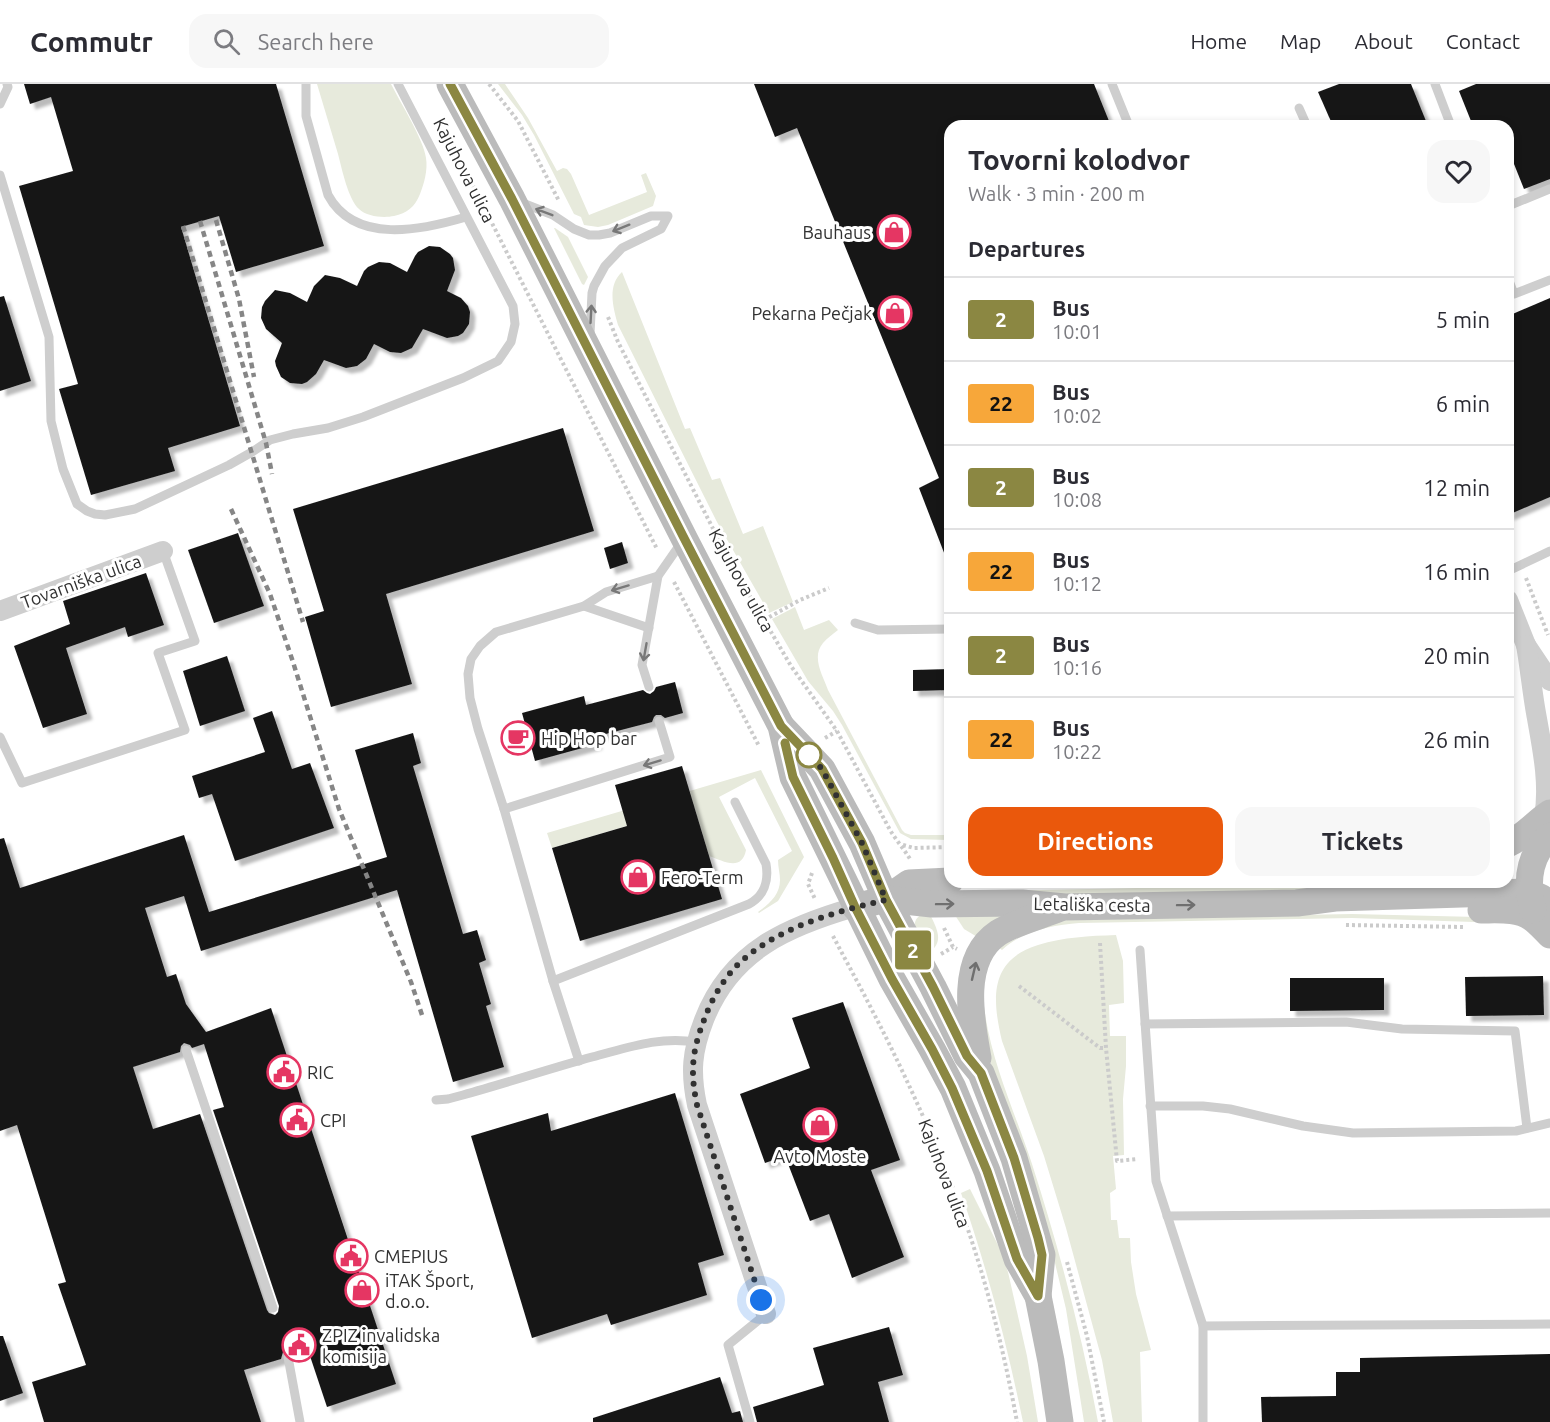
<!DOCTYPE html>
<meta charset="utf-8">
<style>
body{margin:0;font-family:Ubuntu,sans-serif;background:#f7f7f7;color:#2b2b33;height:100vh;display:flex;flex-direction:column;font-size:22px;white-space:nowrap}
*{box-sizing:border-box;margin:0}
p{font-size:20px;color:#7c7c81}
.icon{flex:none;width:33px;height:33px;fill:none;stroke:currentColor;stroke-width:2;stroke-linecap:round;stroke-linejoin:round}
.map{position:relative;flex:1;overflow:hidden}
.panel{position:absolute;left:944px;top:36px;width:570px;height:768px;display:flex;flex-direction:column;background:#fff;border-radius:18px;box-shadow:0 3px 9px #0003}
.panel>*{flex:none}
.badge{padding:0 12px;border-radius:4px;font-size:21px;line-height:39px}
.you{position:absolute;width:30px;height:30px;margin:-15px;border:4px solid #fff;border-radius:50%;background:#1a73e8;box-shadow:0 0 0 9px #1a73e833}
.map>.badge{position:absolute;translate:-50% -50%;box-shadow:0 0 0 3px #fff}
h2{padding:0 24px;font-size:22px;line-height:54px}
.round{display:grid;place-items:center;flex:none;width:63px;height:63px;border-radius:18px;background:#f7f7f7}
.overview{display:flex;align-items:center;justify-content:space-between;height:102px;padding:0 24px}
h1{font-size:28px;font-weight:700;line-height:45px}
.action{display:flex;gap:12px;margin-top:auto;padding:12px 24px}
.action a{flex:1;height:69px;border-radius:18px;background:#ea580c;color:#fff;font-size:24px;font-weight:700;line-height:69px;text-align:center}
.action a+a{background:#f7f7f7;color:#2b2b33}
ul{padding:0;list-style:none}
li{display:flex;align-items:center;gap:18px;height:84px;padding:0 24px;border-top:2px solid #e1e1e2}
li div{flex:1}
li b{display:block;font-size:22px}
li em{font-style:normal}
li .badge{min-width:66px;font-weight:700;text-align:center}
header{display:flex;align-items:center;gap:36px;box-sizing:border-box;height:84px;padding:0 30px;background:#fff;border-bottom:2px solid #e1e1e2}
header strong{font-size:28px}
nav{display:flex;gap:33px;margin-inline-start:auto;font-size:21px}
.search{width:420px;height:54px;background:#f7f7f7;display:flex;align-items:center;gap:15px;box-sizing:border-box;padding:0 21px;border-radius:18px;color:#7c7c81;font-size:22px}
.map>svg:first-child{display:block}
.green{fill:#e7eadc}
.building{fill:#181818;fill-rule:evenodd;filter:url(#shadow)}
.lines{fill:none;stroke-linecap:round;stroke-linejoin:round}
.path{stroke:#cbcbcb;stroke-width:4;stroke-dasharray:3 3;stroke-linecap:butt}
.lane{stroke:#cecece;stroke-width:9}
.street{stroke:#cecece;stroke-width:20}
.secondary{stroke:#bbb;stroke-width:27}
.rail{stroke:#868686;stroke-width:4.5;stroke-dasharray:6 4.5;stroke-linecap:butt}
.oneway{stroke:#787878}
.oneway2{stroke:#6f6f6f}
.line-casing{stroke:#fff;stroke-width:14}
.line{stroke:#8b8742;stroke-width:9}
.walk{stroke:#313131;stroke-width:6;stroke-dasharray:0 10.8}
.stop-dot{fill:#fff;stroke:#8b8742;stroke-width:3}
.labels{text-anchor:middle;dominant-baseline:central;stroke-width:6;stroke-linejoin:round;paint-order:stroke}
.street-label{font-size:18px;fill:#313131;stroke:#fff}
.poi-label{font-size:18px;fill:#313131;stroke:#fff;text-anchor:start}
</style>
<header>
<strong>Commutr</strong>
<div class="search"><svg class="icon" aria-label="search" viewBox="0 0 24 24"><circle cx="10" cy="10" r="6"/><path d="M15 15l6 6"/></svg>Search here</div>
<nav><a>Home</a><a>Map</a><a>About</a><a>Contact</a></nav>
</header>
<div class="map">
<svg width="1550" height="1338" viewBox="0 0 1550 1338">
<defs>
<filter id="shadow"><feDropShadow dx="5.5" dy="5.5" stdDeviation="1.5" flood-color="#0004"/></filter>
</defs>
<rect width="100%" height="100%" fill="#fff"/>
<!-- green -->
<g class="green">
<path d="M317,0H391C400,18 424,56 426,74C428,86 424,100 420,110C415,123 407,129 394,132C384,134 367,133 359,125C348,115 342,85 338,70C331,47 324,23 317,0Z"/>
<path d="M498,0H505L528,34L557,87L563,84L567,85L571,90L589,131L647,108L641,91L646,89L656,112L653,122L608,141L598,143L584,141L581,133L574,130L534,51L522,31Z"/>
<path d="M554,144H555L568,153L588,193L584,201L582,200Z"/>
<path d="M622,188L685,345L690,344L712,396L720,394L743,450L763,442L793,518L769,529L717,438L618,241C613,223 607,202 622,188Z"/>
<path d="M795,523L804,546L829,536L838,546C833,550 827,554 823,559C811,573 823,592 828,606L902,746L905,749L911,751H949V756L911,755L900,749L842,641L833,627L808,597L772,535Z"/>
<path d="M761,686L804,773L778,817L759,829L758,828C769,820 780,811 780,796C780,790 778,783 778,776L792,767L755,694L719,713L746,766C742,788 723,777 709,772L694,722L552,764L547,749Z"/>
<path d="M1435,798L1477,802L947,814L943,808Z"/>
<path d="M1009,827L979,854L964,845L953,828Z"/>
<path d="M929,828C936,844 947,859 926,870C919,854 903,834 929,828Z"/>
<path d="M1352,830L1478,833L1474,838L1352,834L1079,839C1053,841 1022,847 1002,866L998,863L1053,838L1075,835Z"/>
<path d="M1116,851L1123,877L1124,919L1109,921L1110,952H1126V982L1123,1015L1124,1071L1113,1072L1116,1105L1110,1109L1111,1136H1117L1119,1154H1130L1131,1178L1136,1210L1151,1266L1140,1268L1142,1338H1113L1102,1276L1066,1144L1044,1072L1002,957C992,915 989,876 1038,861C1064,853 1089,852 1116,851Z"/>
<path d="M983,913C988,972 1014,1025 1032,1080C1059,1164 1082,1251 1098,1338H1084L1066,1225L1044,1133L993,988L983,949Z"/>
<path d="M970,1105L1001,1167L1008,1188L1027,1272L1038,1338H1023C1007,1260 987,1184 961,1109Z"/>
</g>
<!-- building -->
<g class="building">
<path d="M24,0H276L324,162L236,188L219,132L181,143L240,342L168,364L175,387L91,411L59,305L78,300L19,102L73,87L51,13L30,20Z"/>
<path d="M754,0H1094L1111,42H950V479H948L919,404L939,394L797,44L775,53Z"/>
<path d="M1339,0H1411L1428,42H1333L1318,8Z"/>
<path d="M1476,0H1550V95L1524,105L1508,65V42H1473L1459,7Z"/>
<path d="M429,162L440,163L450,170L453,174L455,186L447,207L461,214L468,222L470,228L469,240L463,249L458,252L447,254L423,245L412,264L401,269L390,268L374,260L366,275L357,282L346,284L324,276L316,290L307,298L302,300L290,299L281,293L276,282L275,277L282,259L266,245L261,234L262,223L265,217L275,206L290,209L307,218L314,202L325,191L340,194L357,202L364,187L368,183L379,178L390,179L407,188L415,172L418,168Z"/>
<path d="M4,212L31,297L0,307V213Z"/>
<path d="M1550,214V413L1508,431V232Z"/>
<path d="M563,344L594,447L386,510L412,600L331,623L305,533L324,527L293,425Z"/>
<path d="M238,449L264,522L214,539L188,466Z"/>
<path d="M622,458L628,479L610,485L604,464Z"/>
<path d="M146,489L164,541L128,553L125,543L66,564L87,630L43,644L14,562L70,540L63,517Z"/>
<path d="M227,572L245,627L200,642L183,587Z"/>
<path d="M950,585V606L913,607V586Z"/>
<path d="M675,598L683,629L665,634L661,631H656L654,633L652,638L594,653L597,660L535,677L522,629L584,612L586,621L643,606L647,609L650,610L654,607L656,603Z"/>
<path d="M272,627L292,685L310,679L334,744L235,777L212,710L199,714L192,692L265,668L253,634Z"/>
<path d="M413,649L421,679L413,682L463,850L477,846L486,876L479,879L491,920L486,922L504,983L453,998L397,806L201,867L184,812L145,824L167,893L176,890L186,920L206,948L271,924L396,1300L327,1323L308,1266L294,1270L291,1267L287,1266L283,1268L281,1275L244,1286L261,1338H44L32,1298L86,1281L58,1200L66,1198L17,1041L0,1047V755L4,754L20,804L184,751L209,828L387,773L355,666ZM184,959L190,961L192,964L204,960L224,1023L213,1026L279,1222L278,1228L275,1231L269,1229L267,1226L200,1030L153,1045L133,983L180,968L181,962Z"/>
<path d="M682,682L722,815L580,857L552,764L627,742L615,701Z"/>
<path d="M1543,892L1544,931L1466,932L1465,893Z"/>
<path d="M1290,894H1384V926L1290,927Z"/>
<path d="M843,918L900,1076L871,1086L904,1173L852,1194L829,1130L810,1137L785,1072L765,1079L740,1010L810,984L792,934Z"/>
<path d="M675,1009L724,1171L698,1179L707,1211L611,1241L607,1230L532,1254L471,1052L548,1029L551,1047Z"/>
<path d="M889,1243L903,1291L878,1298L889,1338H757L753,1323L824,1301L813,1264Z"/>
<path d="M0,1252H3L23,1309L0,1317Z"/>
<path d="M1550,1270V1338H1262L1261,1313L1336,1312V1288H1360V1274Z"/>
<path d="M720,1293L732,1329L740,1327L743,1338H593V1334Z"/>
</g>
<g class="lines">
<!-- path -->
<g class="path">
<path d="M489,0L518,37L559,117"/>
<path d="M457,70L657,465"/>
<path d="M608,233L618,258L730,478L791,582L837,647L890,746C896,756 904,765 910,775"/>
<path d="M1526,494L1548,551"/>
<path d="M674,498L759,662"/>
<path d="M764,536L800,516L829,504"/>
<path d="M825,654L837,647"/>
<path d="M903,761L914,764L950,763"/>
<path d="M812,789L808,800L815,815"/>
<path d="M1346,841L1464,843"/>
<path d="M944,844L953,863L957,865"/>
<path d="M833,852C846,877 860,902 873,928C896,972 917,1018 937,1064C974,1151 1000,1244 1017,1338"/>
<path d="M1100,859L1106,964L1117,1077L1138,1075"/>
<path d="M941,870L953,863"/>
<path d="M1019,902L1100,964H1106"/>
<path d="M1067,1178L1087,1252L1104,1338"/>
</g>
<!-- lane -->
<g class="lane">
<path d="M306,0V32L328,111C355,161 422,146 466,133"/>
<path d="M1112,0L1129,42"/>
<path d="M1435,0L1451,42"/>
<path d="M0,20L8,3L7,0"/>
<path d="M1299,24L1307,42"/>
<path d="M0,91L49,253L51,337L63,385L77,420L87,427L95,430L105,431L135,425L229,381L252,368L270,356L293,350L328,344L363,333L463,294L498,277L511,258L515,240L513,222L398,0"/>
<path d="M520,118L553,131L574,145L589,151H599L610,149L651,132H668L661,145L622,164L605,182L594,202L592,209L590,250"/>
<path d="M1508,122L1550,105"/>
<path d="M1508,194L1514,210L1550,196"/>
<path d="M1508,487L1550,467"/>
<path d="M584,522L649,544"/>
<path d="M855,539L878,546L950,545"/>
<path d="M649,603L642,581L658,492L681,459"/>
<path d="M0,653L22,699L185,646L158,569L195,557L163,467"/>
<path d="M504,725L670,673L659,637"/>
<path d="M1140,866L1156,1097L1203,1242V1338"/>
<path d="M553,897L749,820C764,812 769,797 766,780L735,718"/>
<path d="M1145,940L1346,938L1402,945L1515,947L1527,1044"/>
<path d="M186,966L273,1224"/>
<path d="M579,977L553,897L504,725L478,645L470,614L468,590L471,575L480,562L496,548L584,522L606,508L658,492"/>
<path d="M436,1016L448,1015L463,1011C506,999 549,985 592,973C627,964 658,952 696,958"/>
<path d="M1150,1022H1203L1230,1025L1303,1042L1353,1049L1516,1047L1550,1039"/>
<path d="M1167,1132L1550,1129"/>
<path d="M1203,1242L1550,1240"/>
<path d="M288,1273L300,1338"/>
<path d="M750,1338L728,1261L766,1230"/>
</g>
<!-- street -->
<g class="street">
<path d="M1508,516L1526,561L1550,597"/>
<path d="M0,527L163,467"/>
<path d="M1526,561C1530,584 1532,607 1536,629C1542,663 1550,700 1544,733"/>
<path d="M766,1230L697,1021C690,988 692,967 704,936C731,866 789,842 855,823"/>
</g>
<!-- secondary -->
<g class="secondary">
<path d="M450,0L512,115L684,454L781,642L793,693L892,895L932,965L953,1004L987,1087L1017,1175L1038,1212L1051,1277L1060,1338"/>
<path d="M782,643L822,685L862,759L886,815L933,903L967,972L981,989L1014,1074L1042,1171L1038,1212"/>
<path d="M1508,760C1524,753 1535,739 1550,729"/>
<path d="M886,815L909,799L950,797"/>
<path d="M855,823L886,815L932,820L1022,819L1065,823L1297,819L1335,814L1529,808L1542,814L1550,821"/>
<path d="M1481,826C1498,826 1518,824 1532,834C1539,839 1544,845 1550,851"/>
<path d="M1533,826C1526,799 1528,772 1550,752"/>
<path d="M978,974C971,936 959,875 998,849C1014,839 1040,832 1058,825"/>
</g>
<!-- rail -->
<g class="rail">
<path d="M216,136L239,215L254,293"/>
<path d="M200,137L266,359L272,390"/>
<path d="M183,142L303,538"/>
<path d="M231,425L270,510L293,578L339,725L411,898L422,931"/>
</g>
</g>
<!-- one-way arrows -->
<defs><path id="oneway-shaft" d="M-6 0H5M1.5-3L5.5 0L1.5 3" fill="none" stroke-width="1.6" stroke-linecap="round" stroke-linejoin="round" transform="scale(1.5)"/></defs>
<g class="oneway">
<use href="#oneway-shaft" transform="translate(544 128) rotate(-159)"/>
<use href="#oneway-shaft" transform="translate(621 144) rotate(158)"/>
<use href="#oneway-shaft" transform="translate(591 230) rotate(-87)"/>
<use href="#oneway-shaft" transform="translate(620 504) rotate(163)"/>
<use href="#oneway-shaft" transform="translate(645 568) rotate(100)"/>
<use href="#oneway-shaft" transform="translate(652 679) rotate(163)"/>
</g>
<g class="oneway2">
<use href="#oneway-shaft" transform="translate(945 820) rotate(-1)"/>
<use href="#oneway-shaft" transform="translate(1186 821) rotate(-1)"/>
<use href="#oneway-shaft" transform="translate(974 887) rotate(-77)"/>
</g>
<g class="lines">
<defs>
<path id="line" d="M450,0L512,115L684,454L781,642L822,685L862,759L886,816L933,903L967,972L981,989L1014,1074L1038,1154L1042,1171L1038,1212L1017,1175L987,1087L952,1004L932,965L892,895L855,823L833,774L793,693L785,659"/>
</defs>
<!-- line casing -->
<use href="#line" class="line-casing"/>
<!-- line -->
<use href="#line" class="line"/>
<!-- walk -->
<path class="walk" d="M761,1216L697,1021C690,988 692,967 704,936C712,914 726,890 744,875C782,842 838,827 886,816L862,759L822,685L809,671"/>
</g>
<!-- icons -->
<defs>
<symbol id="shop-ring" viewBox="-11 -11 22 22"><circle r="9.5" fill="#fff" stroke="#e53663" stroke-width="1.5"/><path d="M-5-2.5h2.3a2.7 3.5 0 0 1 5.4 0H5L5.5 6h-11ZM-1.5-2.5h3a1.5 2.3 0 0 0-3 0Z" fill="#e53663"/></symbol>
<symbol id="cafe-ring" viewBox="-11 -11 22 22"><circle r="9.5" fill="#fff" stroke="#e53663" stroke-width="1.5"/><path d="M-5.5-4.5H6V0H3Q3 3.5 0 3.5H-2.5Q-5.5 3.5-5.5 0ZM3-3.2v2h1.7v-2ZM-6 4.5H4V6H-6Z" fill="#e53663"/></symbol>
<symbol id="civic-ring" viewBox="-11 -11 22 22"><circle r="9.5" fill="#fff" stroke="#e53663" stroke-width="1.5"/><path d="M-.6-6.5H3V-4.5H.6V-3L4-1V1h2V6H-6V1h2V-1L-.6-3ZM-1.2 2.5V6h2.4V2.5Z" fill="#e53663"/></symbol>
</defs>
<g fill-rule="evenodd">
<use href="#shop-ring" x="875" y="129" width="38" height="38"/>
<use href="#shop-ring" x="876" y="210" width="38" height="38"/>
<use href="#cafe-ring" x="499" y="635" width="38" height="38"/>
<use href="#shop-ring" x="619" y="774" width="38" height="38"/>
<use href="#civic-ring" x="265" y="969" width="38" height="38"/>
<use href="#civic-ring" x="278" y="1017" width="38" height="38"/>
<use href="#shop-ring" x="801" y="1022" width="38" height="38"/>
<use href="#civic-ring" x="332" y="1153" width="38" height="38"/>
<use href="#shop-ring" x="343" y="1187" width="38" height="38"/>
<use href="#civic-ring" x="280" y="1242" width="38" height="38"/>
</g>
<!-- markers -->
<circle class="stop-dot" cx="809" cy="671" r="12"/>
<g class="labels">
<!-- street labels -->
<g class="street-label">
<text transform="translate(465 86) rotate(63)">Kajuhova ulica</text>
<text transform="translate(742 496) rotate(61)">Kajuhova ulica</text>
<text transform="translate(81 497) rotate(-20)">Tovarniška ulica</text>
<text transform="translate(1092 820) rotate(1)">Letališka cesta</text>
<text transform="translate(945 1089) rotate(69)">Kajuhova ulica</text>
</g>
<!-- poi labels -->
<g class="poi-label">
<text x="871" y="148" text-anchor="end">Bauhaus</text>
<text x="872" y="229" text-anchor="end">Pekarna Pečjak</text>
<text x="541" y="654">Hip Hop bar</text>
<text x="661" y="793">Fero-Term</text>
<text x="307" y="988">RIC</text>
<text x="320" y="1036">CPI</text>
<text x="820" y="1072" text-anchor="middle">Avto Moste</text>
<text x="374" y="1172">CMEPIUS</text>
<text x="385" y="1196">iTAK Šport,<tspan x="385" dy="21">d.o.o.</tspan></text>
<text x="322" y="1251">ZPIZ invalidska<tspan x="322" dy="21">komisija</tspan></text>
</g>
</g>
</svg>
<div class="you" style="left:761px;top:1216px"></div>
<b class="badge" style="left:913px;top:866px;background:#8b8742;color:#fff">2</b>
<section class="panel">
<div class="overview"><div><h1>Tovorni kolodvor</h1><p>Walk · 3 min · 200 m</p></div><a class="round"><svg class="icon" aria-label="heart" viewBox="0 0 24 24"><path d="M12 20l-8-8c-3-5 5-10 8-4 3-6 11-1 8 4z"/></svg></a></div>
<h2>Departures</h2>
<ul>
<li><span class="badge" style="background:#8b8742;color:#fff">2</span><div><b>Bus</b><p>10:01</p></div><em>5 min</em></li>
<li><span class="badge" style="background:#f7a73a;color:#111">22</span><div><b>Bus</b><p>10:02</p></div><em>6 min</em></li>
<li><span class="badge" style="background:#8b8742;color:#fff">2</span><div><b>Bus</b><p>10:08</p></div><em>12 min</em></li>
<li><span class="badge" style="background:#f7a73a;color:#111">22</span><div><b>Bus</b><p>10:12</p></div><em>16 min</em></li>
<li><span class="badge" style="background:#8b8742;color:#fff">2</span><div><b>Bus</b><p>10:16</p></div><em>20 min</em></li>
<li><span class="badge" style="background:#f7a73a;color:#111">22</span><div><b>Bus</b><p>10:22</p></div><em>26 min</em></li>
</ul>
<div class="action"><a>Directions</a><a>Tickets</a></div>
</section>
</div>
